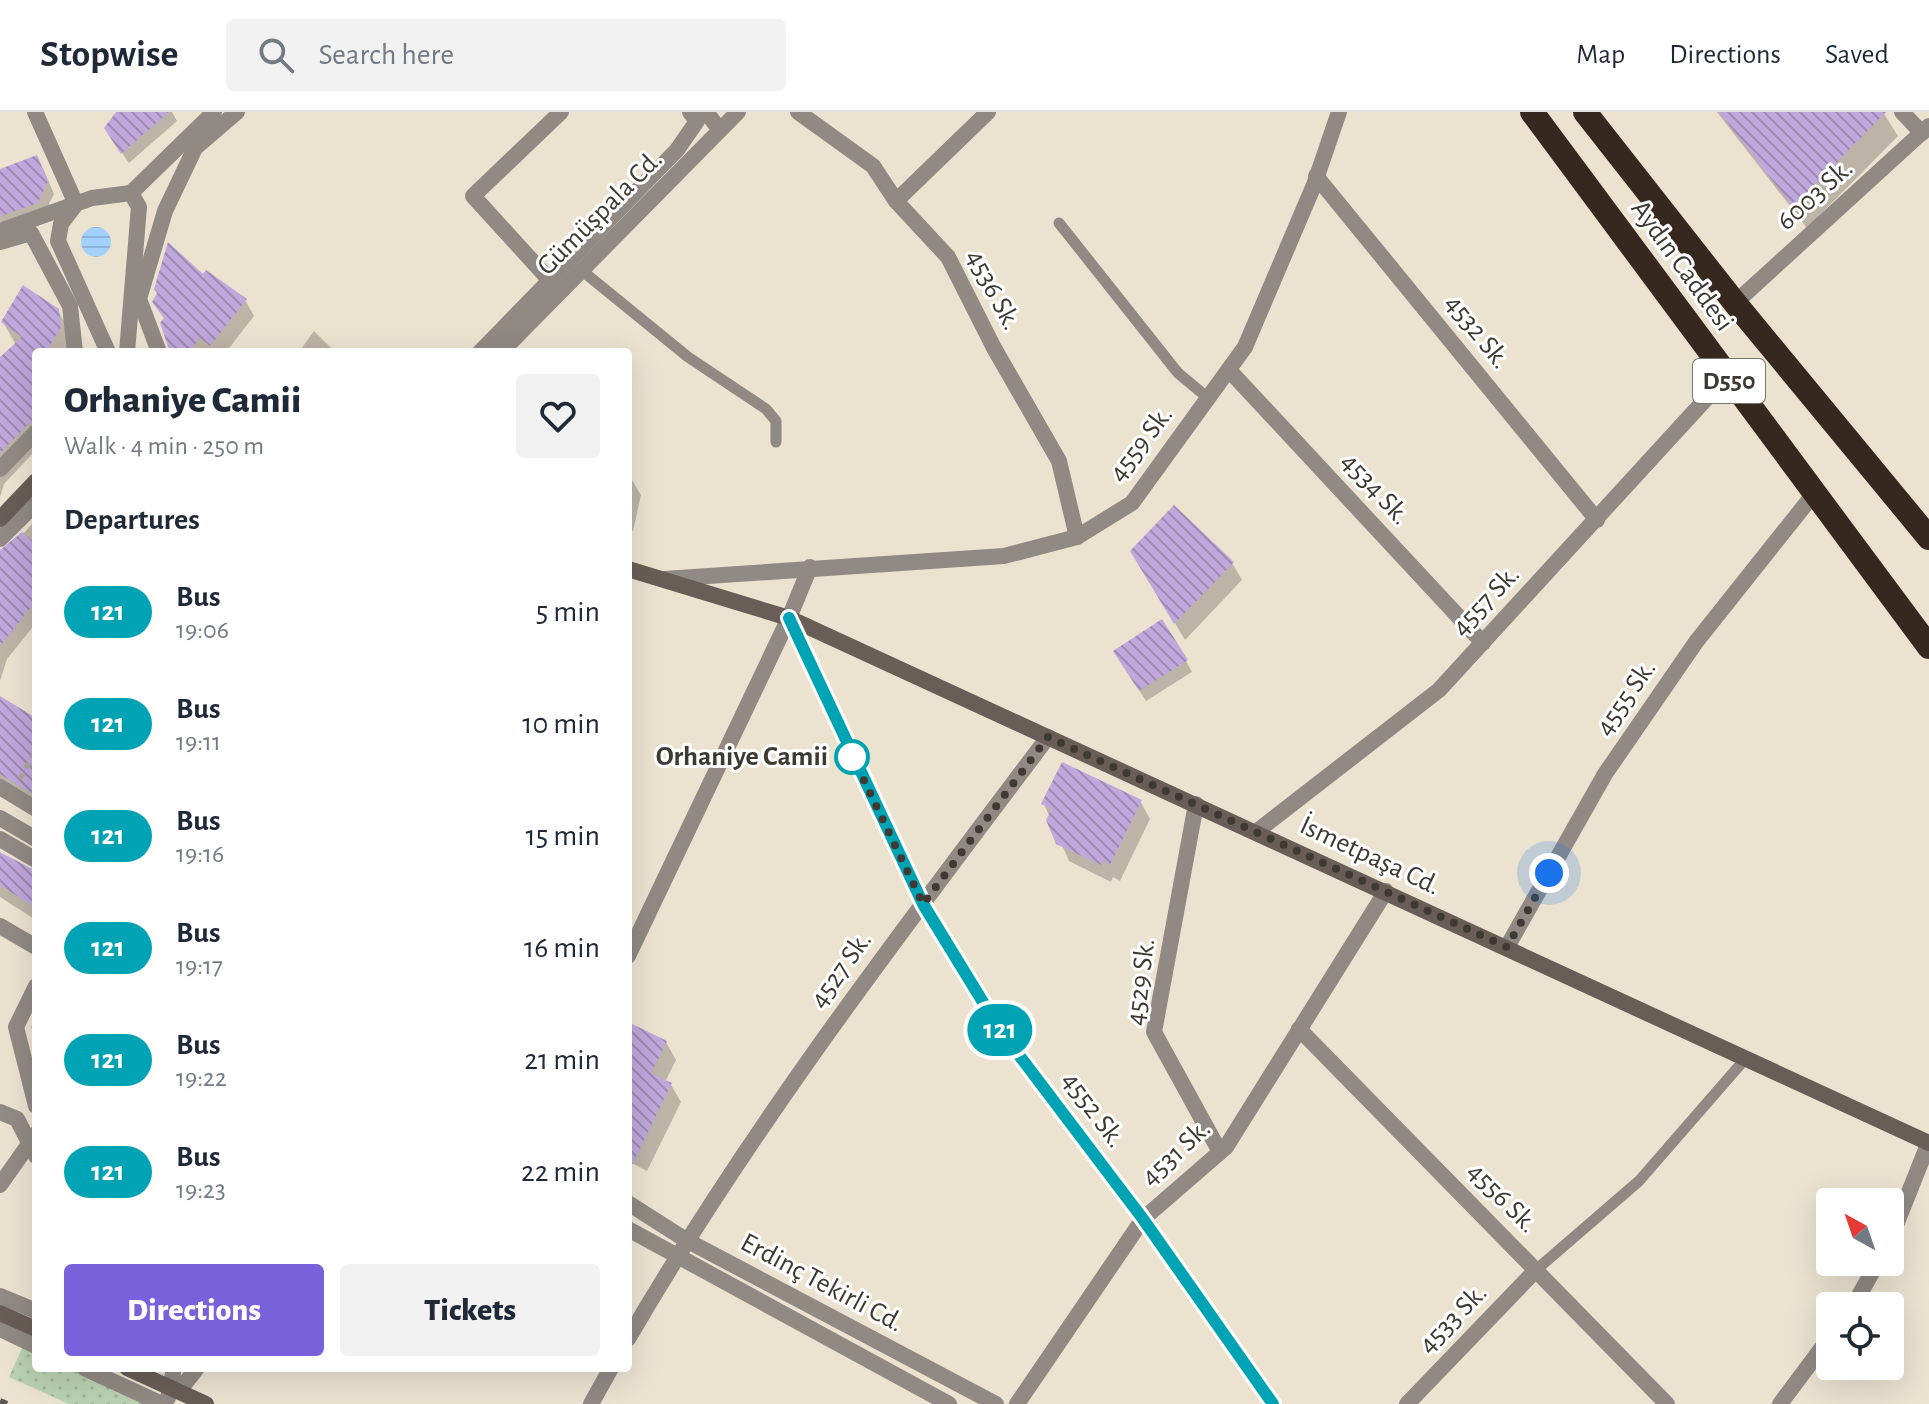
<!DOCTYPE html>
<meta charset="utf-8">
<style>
body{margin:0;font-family:"Alegreya Sans",sans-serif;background:#f2f2f3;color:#1f2937;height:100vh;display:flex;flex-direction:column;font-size:30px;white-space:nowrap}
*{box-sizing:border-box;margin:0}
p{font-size:26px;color:#747a83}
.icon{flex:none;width:44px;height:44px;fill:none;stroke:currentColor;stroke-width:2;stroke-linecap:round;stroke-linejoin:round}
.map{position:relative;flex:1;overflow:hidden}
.sheet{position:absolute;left:32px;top:236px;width:600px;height:1024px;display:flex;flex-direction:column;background:#fff;border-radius:8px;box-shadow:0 8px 32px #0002}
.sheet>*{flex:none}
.badge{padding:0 16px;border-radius:26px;font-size:28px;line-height:52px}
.needle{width:52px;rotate:320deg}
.tools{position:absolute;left:1816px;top:1076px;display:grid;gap:16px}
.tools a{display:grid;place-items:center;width:88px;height:88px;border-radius:8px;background:#fff;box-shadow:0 8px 32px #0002;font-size:40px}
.you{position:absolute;width:40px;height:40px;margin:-20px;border:6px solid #fff;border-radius:50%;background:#1a73e8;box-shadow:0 0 0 12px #1a73e833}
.map>.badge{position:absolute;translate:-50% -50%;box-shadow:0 0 0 4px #fff}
h2{padding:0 32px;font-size:30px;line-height:72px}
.round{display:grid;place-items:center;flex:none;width:84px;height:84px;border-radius:8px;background:#f2f2f3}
.overview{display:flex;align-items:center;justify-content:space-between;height:136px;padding:0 32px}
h1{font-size:38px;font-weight:800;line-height:60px}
.action{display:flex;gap:16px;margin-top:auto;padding:16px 32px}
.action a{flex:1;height:92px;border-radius:8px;background:#7961dc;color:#fff;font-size:32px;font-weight:800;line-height:92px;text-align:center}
.action a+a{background:#f2f2f3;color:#1f2937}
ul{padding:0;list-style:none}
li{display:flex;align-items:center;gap:24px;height:112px;padding:0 32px}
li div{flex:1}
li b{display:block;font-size:30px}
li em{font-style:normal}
li .badge{min-width:88px;font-weight:700;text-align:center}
header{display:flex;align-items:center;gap:48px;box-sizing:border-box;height:112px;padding:0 40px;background:#fff;border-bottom:2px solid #e0e1e3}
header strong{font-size:38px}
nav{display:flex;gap:44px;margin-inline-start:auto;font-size:28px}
.search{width:560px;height:72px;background:#f2f2f3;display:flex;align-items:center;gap:20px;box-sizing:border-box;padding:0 28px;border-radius:8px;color:#747a83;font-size:30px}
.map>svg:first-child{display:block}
.green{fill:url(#green-dots)}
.water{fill:url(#water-rules)}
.shadow{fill:#0003}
.building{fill:url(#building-back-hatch)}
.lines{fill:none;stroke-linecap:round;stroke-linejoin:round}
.path{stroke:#ada698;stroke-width:5;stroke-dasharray:6 6;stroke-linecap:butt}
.lane{stroke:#908984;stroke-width:11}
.street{stroke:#908984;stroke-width:16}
.secondary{stroke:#695e57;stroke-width:16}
.highway{stroke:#36281f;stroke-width:24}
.rail{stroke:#5f5a51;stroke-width:6;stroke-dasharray:16 8;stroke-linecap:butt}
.line-casing{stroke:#fff;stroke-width:18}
.line{stroke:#00a3b4;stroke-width:12}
.walk{stroke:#3e3a33;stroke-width:8;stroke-dasharray:0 14.4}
.stop-dot{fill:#fff;stroke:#00a3b4;stroke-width:4}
.labels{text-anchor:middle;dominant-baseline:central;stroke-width:6;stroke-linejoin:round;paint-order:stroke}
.shield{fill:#fff;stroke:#787570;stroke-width:2}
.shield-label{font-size:26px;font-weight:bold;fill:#3e3a33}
.street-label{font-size:28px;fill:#3e3a33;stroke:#fff}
.stop-label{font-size:28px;font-weight:bold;fill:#3e3a33;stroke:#fff;text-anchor:end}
</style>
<header>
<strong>Stopwise</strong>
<div class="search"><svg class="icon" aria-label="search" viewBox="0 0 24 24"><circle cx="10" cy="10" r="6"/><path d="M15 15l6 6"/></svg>Search here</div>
<nav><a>Map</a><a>Directions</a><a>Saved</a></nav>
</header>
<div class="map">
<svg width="1929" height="1292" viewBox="0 0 1929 1292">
<defs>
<pattern id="green-dots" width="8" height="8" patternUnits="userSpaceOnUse" patternTransform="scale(2)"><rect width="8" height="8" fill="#bad2b0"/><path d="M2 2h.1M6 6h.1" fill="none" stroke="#a1b598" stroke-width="1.8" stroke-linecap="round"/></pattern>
<pattern id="water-rules" width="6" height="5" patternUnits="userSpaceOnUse" patternTransform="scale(2)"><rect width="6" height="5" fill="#a1d1fc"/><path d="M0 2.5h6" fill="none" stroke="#8cb4d8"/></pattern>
<pattern id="building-back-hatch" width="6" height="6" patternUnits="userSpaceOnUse" patternTransform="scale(2)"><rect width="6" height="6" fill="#c0a7dc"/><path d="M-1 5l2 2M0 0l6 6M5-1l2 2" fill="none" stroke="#9d89b3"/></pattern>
</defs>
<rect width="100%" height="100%" fill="#ebe2d0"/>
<!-- green -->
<path class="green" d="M24,1232L36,1238V1256H77L157,1292H69L9,1265Z"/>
<!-- water -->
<circle class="water" cx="96" cy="130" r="15"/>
<!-- shadow -->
<g class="shadow">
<path d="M118,0H172L177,9L129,51L113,28Z"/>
<path d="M1717,0H1883L1898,24L1807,116Z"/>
<path d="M43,56L54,82L44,102L4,116L0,109V60Z"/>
<path d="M203,165L245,188L254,204L226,240H171L165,208L154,190Z"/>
<path d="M58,199L71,221V240H36V338L4,372L0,385V248L16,233L3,210Z"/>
<path d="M314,219L335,240H299Z"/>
<path d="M628,361L641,383L633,419L628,418Z"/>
<path d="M36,408V511L7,547L0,569V438L9,437Z"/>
<path d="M1133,440L1232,451L1242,468L1185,528Z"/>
<path d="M1186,549L1192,560L1146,589L1122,551Z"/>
<path d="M0,585L36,608V694L0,672Z"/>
<path d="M1140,689L1150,707L1120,769L1113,765L1111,770L1069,749L1044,692Z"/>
<path d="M0,742L36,759V808L0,785Z"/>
<path d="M36,904V926L31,915Z"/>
<path d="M628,912L666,930L676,948L665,970L671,973L681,990L647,1059L628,1049Z"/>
</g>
<!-- building -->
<g class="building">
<path d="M116,0H169L121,42L104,16Z"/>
<path d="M1719,0H1886L1793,95Z"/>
<path d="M37,43L48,69L38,91L0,104V57Z"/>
<path d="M168,130L203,162L206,158L247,187L210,234L199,225L191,240H170L160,211L164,206L152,190L157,181L154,177Z"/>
<path d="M23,173L59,197L61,215L46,240H36V309L28,312L0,341V245L22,225L1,210Z"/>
<path d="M1174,393L1234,450L1174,512L1130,439Z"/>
<path d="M22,420L36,432V489L0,534V438Z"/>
<path d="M1162,507L1188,548L1139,579L1113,539Z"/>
<path d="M0,584L36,606V684L0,662Z"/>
<path d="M1062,650L1142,688L1110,753L1103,749L1101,753L1056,732L1046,708L1052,697L1041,692Z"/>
<path d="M0,740L36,759V796L0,773Z"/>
<path d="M628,910L667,929L651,961L672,971L628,1061Z"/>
</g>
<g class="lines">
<!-- path -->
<path class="path" d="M20,667L36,637"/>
<!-- lane -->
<g class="lane">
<path d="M1059,111L1178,261L1208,286"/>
<path d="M580,157L688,245L766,297L776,309V330"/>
<path d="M1536,1158L1639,1069L1746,946"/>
</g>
<!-- street -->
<g class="street">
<path d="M35,0L76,92"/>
<path d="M706,0L720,18"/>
<path d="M798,0L873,54L896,89L948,145L994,236L1059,349L1077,425"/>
<path d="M1902,0L1922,21"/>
<path d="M1316,64L1597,408"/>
<path d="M131,81L214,0"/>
<path d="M896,89L988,0"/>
<path d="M76,92L61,112L58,129L108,240"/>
<path d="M0,119L92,86L131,81"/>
<path d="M0,130L31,121L70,194L75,240"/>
<path d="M555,174L473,84L561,0"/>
<path d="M1735,191L1929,14"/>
<path d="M127,240L139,95L131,81"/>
<path d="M159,240L139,187L165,99L195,36L237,0"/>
<path d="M480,240L677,38L697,9L690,0"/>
<path d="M501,240L738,0"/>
<path d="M1229,258L1483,531"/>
<path d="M0,357L36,320"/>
<path d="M0,427L36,391"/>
<path d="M664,467L1004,444L1077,425L1132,391L1245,235L1314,73L1339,0"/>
<path d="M789,506L923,792L1000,918L1143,1107L1273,1292"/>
<path d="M0,675L36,697"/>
<path d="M1196,692L1154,920L1220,1040"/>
<path d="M0,706L36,727"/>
<path d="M1256,720L1439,578L1726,265"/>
<path d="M0,727L36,748"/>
<path d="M0,814L36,835"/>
<path d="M1507,835L1605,662L1696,530L1813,383"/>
<path d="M628,844L789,506L810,455"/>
<path d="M36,874L16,915L36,994"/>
<path d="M1299,917L1667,1292"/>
<path d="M0,1000L17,1007L36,1044"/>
<path d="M0,1073L36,1022"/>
<path d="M628,1091L686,1128L996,1292"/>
<path d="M628,1117L949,1292"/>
<path d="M1890,1128L1929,1030"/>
<path d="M0,1184L36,1199"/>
<path d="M1853,1194L1878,1150"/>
<path d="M0,1217L36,1234"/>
<path d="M628,1227C751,1015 901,820 1048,625"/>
<path d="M84,1256L162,1292"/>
<path d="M179,1279L197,1256"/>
<path d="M168,1286L174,1256"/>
<path d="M591,1292L611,1256"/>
<path d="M1017,1292L1143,1107L1226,1035L1386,779"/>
<path d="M1407,1292L1536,1158"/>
<path d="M1780,1292L1830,1225"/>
</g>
<!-- secondary -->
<g class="secondary">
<path d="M0,407L36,369"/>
<path d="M628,457L789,506L1929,1031"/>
<path d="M0,1201L36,1217"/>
<path d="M127,1256L206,1292"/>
</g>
<!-- highway -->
<g class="highway">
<path d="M1532,0L1929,535"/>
<path d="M1585,0L1735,191L1929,426"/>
</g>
<!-- rail -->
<path class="rail" d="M0,1289L7,1292"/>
</g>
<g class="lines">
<defs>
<path id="line" d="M789,506L923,792L1000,918L1143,1107L1273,1292"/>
</defs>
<!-- line casing -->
<use href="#line" class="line-casing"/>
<!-- line -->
<use href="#line" class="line"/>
<!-- walk -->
<path class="walk" d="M852,645L849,637L923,792L1048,625L1507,835L1549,761"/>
</g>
<!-- markers -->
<circle class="stop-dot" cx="852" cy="645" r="16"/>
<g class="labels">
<!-- shield labels -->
<rect class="shield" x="1693" y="247" width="72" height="44" rx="6"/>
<g class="shield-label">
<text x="1729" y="269">D550</text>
</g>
<!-- street labels -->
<g class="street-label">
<text transform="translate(1815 83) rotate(-42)">6003 Sk.</text>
<text transform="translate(600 101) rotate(-45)">Gümüşpala Cd.</text>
<text transform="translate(1682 154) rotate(54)">Aydın Caddesi</text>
<text transform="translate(993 178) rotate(62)">4536 Sk.</text>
<text transform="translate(1477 220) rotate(51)">4532 Sk.</text>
<text transform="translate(1141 332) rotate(-53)">4559 Sk.</text>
<text transform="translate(1375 377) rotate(47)">4534 Sk.</text>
<text transform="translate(1486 489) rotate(-47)">4557 Sk.</text>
<text transform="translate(1626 586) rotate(-56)">4555 Sk.</text>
<text transform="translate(1370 744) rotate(25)">İsmetpaşa Cd.</text>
<text transform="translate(841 858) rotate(-55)">4527 Sk.</text>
<text transform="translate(1141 870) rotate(-83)">4529 Sk.</text>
<text transform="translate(1093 998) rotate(53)">4552 Sk.</text>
<text transform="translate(1176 1041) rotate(-43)">4531 Sk.</text>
<text transform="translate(1502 1086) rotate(45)">4556 Sk.</text>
<text transform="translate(822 1171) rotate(28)">Erdinç Tekirli Cd.</text>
<text transform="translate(1453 1207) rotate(-46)">4533 Sk.</text>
</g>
<!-- stop labels -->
<g class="stop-label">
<text x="828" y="645">Orhaniye Camii</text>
</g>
</g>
</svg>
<div class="tools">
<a><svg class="needle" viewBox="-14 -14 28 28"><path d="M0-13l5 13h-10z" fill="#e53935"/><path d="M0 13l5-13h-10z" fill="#747a83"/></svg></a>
<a><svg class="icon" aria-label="locate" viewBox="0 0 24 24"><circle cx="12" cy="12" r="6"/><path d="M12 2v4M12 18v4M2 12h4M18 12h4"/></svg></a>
</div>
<div class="you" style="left:1549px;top:761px"></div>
<b class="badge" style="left:1000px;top:918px;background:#00a3b4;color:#fff">121</b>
<section class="sheet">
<div class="overview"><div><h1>Orhaniye Camii</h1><p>Walk · 4 min · 250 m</p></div><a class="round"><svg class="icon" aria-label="heart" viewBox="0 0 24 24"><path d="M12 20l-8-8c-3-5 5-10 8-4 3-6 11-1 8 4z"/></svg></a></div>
<h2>Departures</h2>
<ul>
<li><span class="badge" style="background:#00a3b4;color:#fff">121</span><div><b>Bus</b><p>19:06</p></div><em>5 min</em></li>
<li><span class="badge" style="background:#00a3b4;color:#fff">121</span><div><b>Bus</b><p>19:11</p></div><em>10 min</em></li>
<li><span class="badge" style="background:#00a3b4;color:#fff">121</span><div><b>Bus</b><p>19:16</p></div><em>15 min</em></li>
<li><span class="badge" style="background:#00a3b4;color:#fff">121</span><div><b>Bus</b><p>19:17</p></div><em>16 min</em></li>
<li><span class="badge" style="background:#00a3b4;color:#fff">121</span><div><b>Bus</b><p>19:22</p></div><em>21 min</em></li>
<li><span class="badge" style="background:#00a3b4;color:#fff">121</span><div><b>Bus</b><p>19:23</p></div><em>22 min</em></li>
</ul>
<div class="action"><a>Directions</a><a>Tickets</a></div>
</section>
</div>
